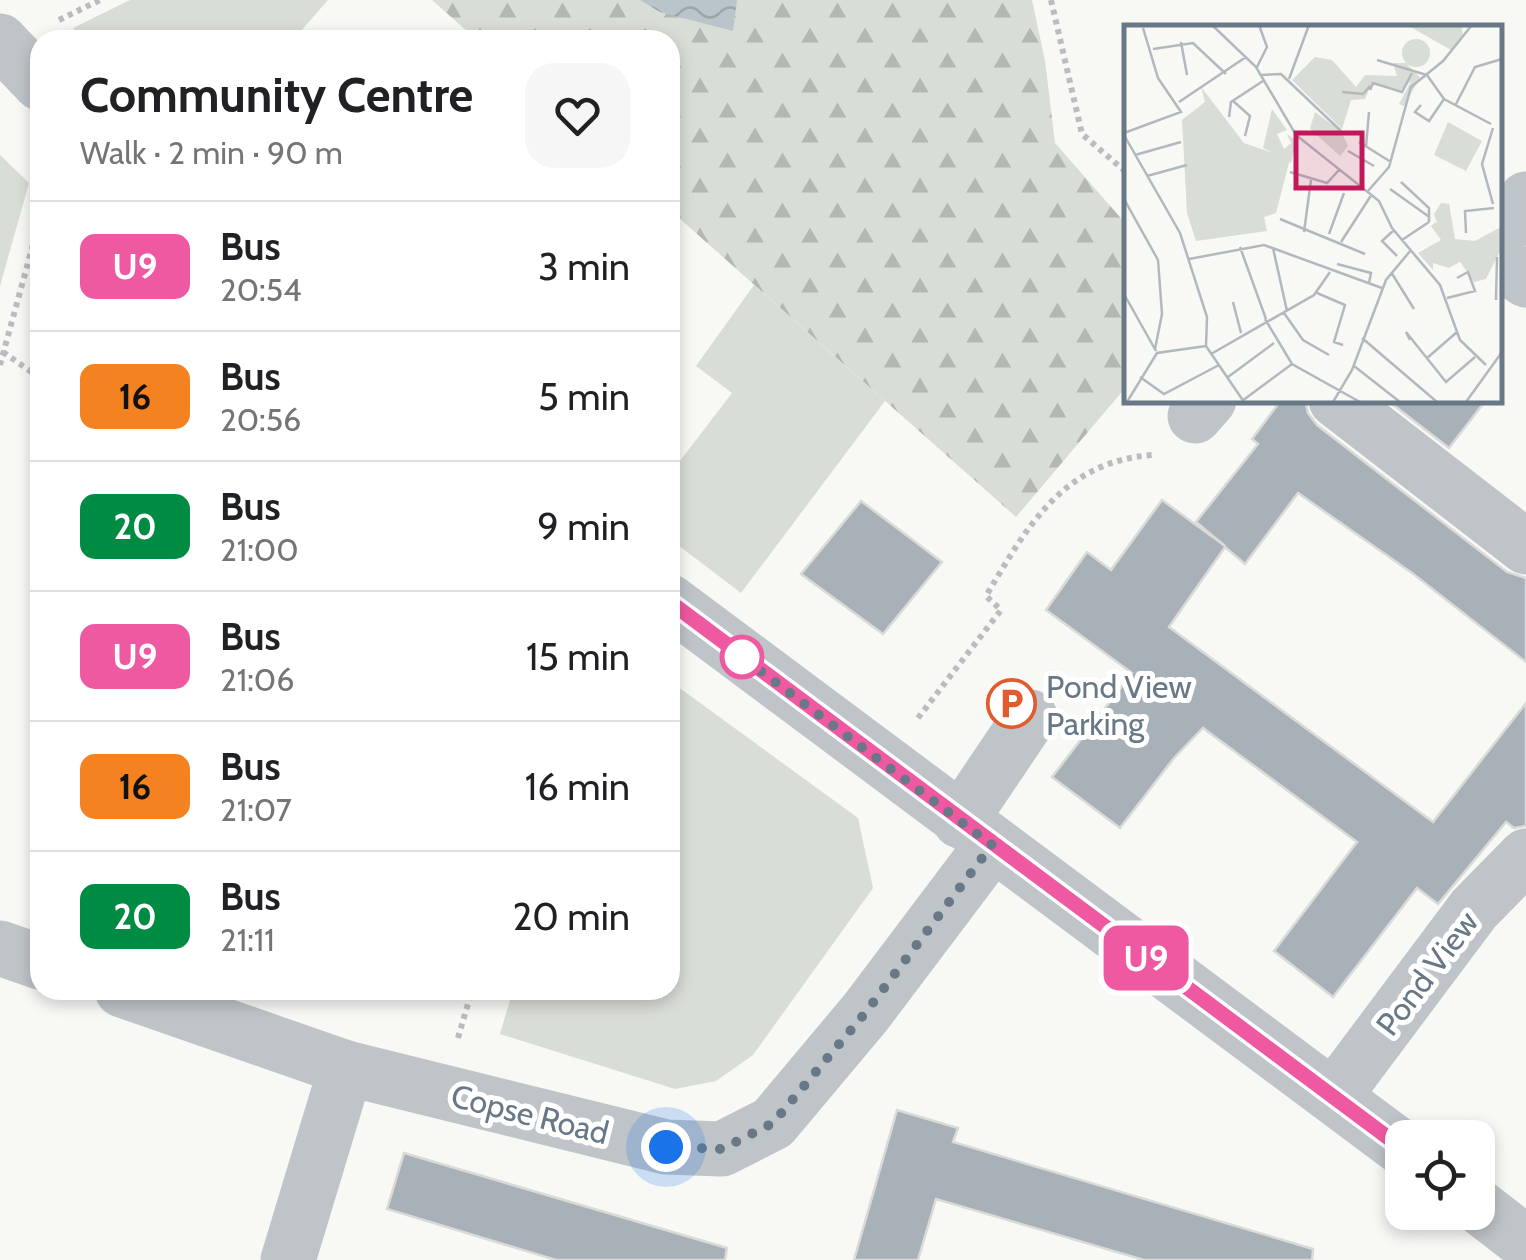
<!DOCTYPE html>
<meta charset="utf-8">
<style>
body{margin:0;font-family:Cabin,sans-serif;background:#f6f6f6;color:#202124;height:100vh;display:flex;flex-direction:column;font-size:38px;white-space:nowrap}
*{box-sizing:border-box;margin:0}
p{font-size:32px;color:#757577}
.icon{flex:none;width:55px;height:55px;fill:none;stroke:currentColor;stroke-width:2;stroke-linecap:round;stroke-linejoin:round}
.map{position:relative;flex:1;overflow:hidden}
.details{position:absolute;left:30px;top:30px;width:650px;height:970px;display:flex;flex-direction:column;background:#fff;border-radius:30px;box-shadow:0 5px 15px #0003}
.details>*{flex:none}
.badge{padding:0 20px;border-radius:15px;font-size:35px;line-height:65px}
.tools{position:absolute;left:1385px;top:1120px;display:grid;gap:20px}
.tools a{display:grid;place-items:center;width:110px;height:110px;border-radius:20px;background:#fff;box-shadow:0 5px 15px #0003;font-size:50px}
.you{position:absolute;width:50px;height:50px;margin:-25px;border:8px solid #fff;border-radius:50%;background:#1a73e8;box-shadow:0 0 0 15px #1a73e833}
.map>.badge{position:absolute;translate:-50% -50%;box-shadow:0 0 0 5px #fff}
.round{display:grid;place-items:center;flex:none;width:105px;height:105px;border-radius:30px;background:#f6f6f6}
.overview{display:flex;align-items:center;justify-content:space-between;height:170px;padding:0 50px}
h1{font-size:48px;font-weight:700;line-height:75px}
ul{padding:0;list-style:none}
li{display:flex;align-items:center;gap:30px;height:130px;padding:0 50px;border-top:2px solid #e0e0e0}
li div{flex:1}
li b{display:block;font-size:38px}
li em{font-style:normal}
li .badge{min-width:110px;font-weight:700;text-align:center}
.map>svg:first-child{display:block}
.grass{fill:#d8ddd5}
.forest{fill:url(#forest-firs)}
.water{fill:url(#water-waves)}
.building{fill:#a8b1b7;stroke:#dadad8;stroke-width:2.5}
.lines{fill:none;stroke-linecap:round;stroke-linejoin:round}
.path{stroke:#babdc0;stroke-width:6;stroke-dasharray:5 5;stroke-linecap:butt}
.minor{stroke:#bfc4c8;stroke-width:55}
.line-casing{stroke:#fff;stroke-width:22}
.line{stroke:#ef59a1;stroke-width:15}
.walk{stroke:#687886;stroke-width:10;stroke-dasharray:0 18}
.stop-dot{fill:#fff;stroke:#ef59a1;stroke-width:5}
.labels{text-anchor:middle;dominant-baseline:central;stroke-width:10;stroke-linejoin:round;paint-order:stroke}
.poi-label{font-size:32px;fill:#687886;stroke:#fff;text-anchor:start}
.street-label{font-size:32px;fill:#687886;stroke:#fff}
.inset-road{fill:none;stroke:#b1b9bf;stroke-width:2.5}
.view{fill:#c2185b;fill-opacity:0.15;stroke:#c2185b;stroke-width:5}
.inset-edge{fill:none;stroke:#687886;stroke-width:5}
</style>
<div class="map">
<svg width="1526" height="1260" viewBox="0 0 1526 1260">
<defs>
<pattern id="forest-firs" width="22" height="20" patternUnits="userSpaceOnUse" patternTransform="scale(2.5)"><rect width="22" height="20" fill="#d8ddd5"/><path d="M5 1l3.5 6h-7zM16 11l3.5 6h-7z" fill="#b3b8b2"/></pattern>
<pattern id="water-waves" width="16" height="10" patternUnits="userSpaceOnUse" patternTransform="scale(2.5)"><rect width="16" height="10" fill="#bac5ca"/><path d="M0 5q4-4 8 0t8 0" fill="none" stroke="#9ba5aa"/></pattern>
</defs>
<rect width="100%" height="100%" fill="#f8f8f5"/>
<!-- grass -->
<g class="grass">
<path d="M130,0H328L293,40H84L73,28Z"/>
<path d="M0,155L29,183L0,286Z"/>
<path d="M754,285L885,401L741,593L670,539V474L732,393L696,366Z"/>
<path d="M670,681L858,818L873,888L753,1055L716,1081L675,1089L500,1034L513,990H670Z"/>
</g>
<!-- forest -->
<path class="forest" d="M432,0H1032L1045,61L1055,143L1126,224V387L1016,517L670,210V40H477Z"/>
<!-- water -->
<path class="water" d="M640,0H737L733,31L660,12Z"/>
<!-- building -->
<g class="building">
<path d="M1281,400H1305L1308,413L1317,425L1507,572L1526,578V662L1412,573L1298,493L1245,564L1225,547L1169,627L1433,822L1526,703V826L1514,828L1506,822L1438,904L1417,888L1333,997L1274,951L1357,842L1203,728L1174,758L1120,828L1052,777L1132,673L1046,610L1087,552L1111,570L1162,500L1225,546L1196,522L1258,444L1252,439Z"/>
<path d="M1387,400H1486L1449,448Z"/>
<path d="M861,501L942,562L883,634L801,574Z"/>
<path d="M897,1110L958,1128L953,1142L1313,1249L1312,1260H1144L936,1199L918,1260H854Z"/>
<path d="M404,1153L727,1248L725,1260H556L387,1209Z"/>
</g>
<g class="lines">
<!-- path -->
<g class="path">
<path d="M1051,0L1082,134L1126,172"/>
<path d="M59,20L100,0"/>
<path d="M3,352L40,378"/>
<path d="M0,365L40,219"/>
<path d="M918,718L1001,610L986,596C1027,527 1063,461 1153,455"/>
<path d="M458,1038L472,990"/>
</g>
<!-- minor -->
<g class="minor">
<path d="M0,41L40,83"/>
<path d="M1498,237L1526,199"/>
<path d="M1498,261L1526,280"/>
<path d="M1336,400L1526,547"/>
<path d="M1195,416L1209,400"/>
<path d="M670,602L1402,1148"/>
<path d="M960,821L1030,717"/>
<path d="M0,948L40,962"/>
<path d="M122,990L346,1068L666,1147L722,1149L773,1123L866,1012L992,845"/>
<path d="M1334,1096L1474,909L1526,856"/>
<path d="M1478,1206L1526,1243"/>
<path d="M288,1260L346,1068"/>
</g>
</g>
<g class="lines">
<defs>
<path id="line" d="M670,602L1402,1148"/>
</defs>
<!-- line casing -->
<use href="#line" class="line-casing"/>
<!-- line -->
<use href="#line" class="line"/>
<!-- walk -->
<path class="walk" d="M666,1147L722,1149L773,1123L866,1012L992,845L742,657"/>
</g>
<!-- icons -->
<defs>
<symbol id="parking-ring" viewBox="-11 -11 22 22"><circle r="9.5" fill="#fff" stroke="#e15b2d" stroke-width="1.5"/><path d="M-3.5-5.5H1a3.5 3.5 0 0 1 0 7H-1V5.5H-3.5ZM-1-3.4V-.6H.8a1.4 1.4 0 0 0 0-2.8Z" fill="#e15b2d"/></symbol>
</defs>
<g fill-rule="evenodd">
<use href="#parking-ring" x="984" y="676" width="55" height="55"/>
</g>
<!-- markers -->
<circle class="stop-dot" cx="742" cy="657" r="20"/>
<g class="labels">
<!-- poi labels -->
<g class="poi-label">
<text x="1046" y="686">Pond View<tspan x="1046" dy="37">Parking</tspan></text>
</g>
<!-- street labels -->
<g class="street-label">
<text transform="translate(1427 973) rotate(-53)">Pond View</text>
<text transform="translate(530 1114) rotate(14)">Copse Road</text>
</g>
</g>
<!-- overview -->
<g transform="translate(1124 25)">
<rect width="378" height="378" fill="#f8f8f5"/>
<path d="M278 28a14 14 0 1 1 28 0a14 14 0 1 1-28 0ZM148,84L163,105L153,109L160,124L167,118L163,109L173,116L167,138L139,123ZM324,97L358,116L342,146L310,130ZM312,197L339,235L325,243L309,238V245L294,228L317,215L307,201Z" fill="#d8ddd5"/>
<path d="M191,32L208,35L232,62L241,50L273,51L269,38H282L296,52L280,81L275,79L287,56L277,65L248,58L241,74L227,75L218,104L168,55ZM191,87L217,106L224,121L216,131L186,104ZM317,178L325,179L331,214L351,216L377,202V224L362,254L350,257L317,209L310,189Z" fill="#d8ddd5"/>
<path d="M283,0H337L339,10L327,25ZM77,62L120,118L166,134L152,188L140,192L143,206L72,216L63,188L58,95L81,77Z" fill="#d8ddd5"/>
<path class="inset-road" d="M88,0L132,42L172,110L255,176L268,203L316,260L336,315L362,340M57,17L63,50M29,24L69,18L102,49M253,35L303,50L320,74L367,99M133,42L143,22L135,0M136,50L157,49L217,106M165,54L185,0M246,65L249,58L278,67L288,48M218,67L239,69L246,61M108,75L126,91L121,111M55,77L122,32M332,79L351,42L378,34M297,80L291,87L305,96L320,74M105,92L107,77L139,56M0,108L57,87L34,53L19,3M0,110L56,208L83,292L82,321M235,117L267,137M242,122L245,87M224,126L250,141M11,130L57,117M166,147L203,158L215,145M23,151L63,140M277,157L305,183V197M266,164L304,191M244,166L265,142L287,62L319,36L348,0M0,174L34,235L38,289L31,324M369,179L358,139L369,103M156,194L241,229M270,205L258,216L273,231M180,207L187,155M342,208L341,186L370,183M205,209L220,168M278,215L305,197M217,217L248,169M116,222L142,294M149,223L163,286M65,234L140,220L258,263M213,239L247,248L245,258M267,247L290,284M193,268L221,280L210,317L219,320M0,269L32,326M323,273L351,266L344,247L333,253M372,275L373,232M109,277L117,308M160,288L179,315L205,330M141,294L168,339L236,377M238,313L313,377M286,315L282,307L322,357L351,332M82,321L120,377M87,329L190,270L206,247M302,334L333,307M230,341L276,377M16,352L40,369L95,340M104,352L150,318M118,376L168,339M3,377L33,328L82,321M209,377L228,345L262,255L287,225M342,377L378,327"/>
<path class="view" d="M172,108H238V163H172Z"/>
<rect width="378" height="378" class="inset-edge"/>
</g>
</svg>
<div class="tools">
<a><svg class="icon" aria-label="locate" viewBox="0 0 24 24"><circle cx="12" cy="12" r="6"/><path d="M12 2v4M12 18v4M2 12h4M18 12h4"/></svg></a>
</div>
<div class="you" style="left:666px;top:1147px"></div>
<b class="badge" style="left:1146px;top:958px;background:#ef59a1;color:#fff">U9</b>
<section class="details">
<div class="overview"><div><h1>Community Centre</h1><p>Walk · 2 min · 90 m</p></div><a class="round"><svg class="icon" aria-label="heart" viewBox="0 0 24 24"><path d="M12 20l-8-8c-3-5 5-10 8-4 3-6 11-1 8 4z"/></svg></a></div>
<ul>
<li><span class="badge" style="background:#ef59a1;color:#fff">U9</span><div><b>Bus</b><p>20:54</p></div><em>3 min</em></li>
<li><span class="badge" style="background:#f58220;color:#111">16</span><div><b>Bus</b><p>20:56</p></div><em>5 min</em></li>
<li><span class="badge" style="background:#008b43;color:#fff">20</span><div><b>Bus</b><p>21:00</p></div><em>9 min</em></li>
<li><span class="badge" style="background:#ef59a1;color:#fff">U9</span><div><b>Bus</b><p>21:06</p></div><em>15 min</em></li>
<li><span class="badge" style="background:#f58220;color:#111">16</span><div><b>Bus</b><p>21:07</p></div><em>16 min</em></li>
<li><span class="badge" style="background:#008b43;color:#fff">20</span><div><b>Bus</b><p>21:11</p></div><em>20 min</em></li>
</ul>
</section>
</div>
